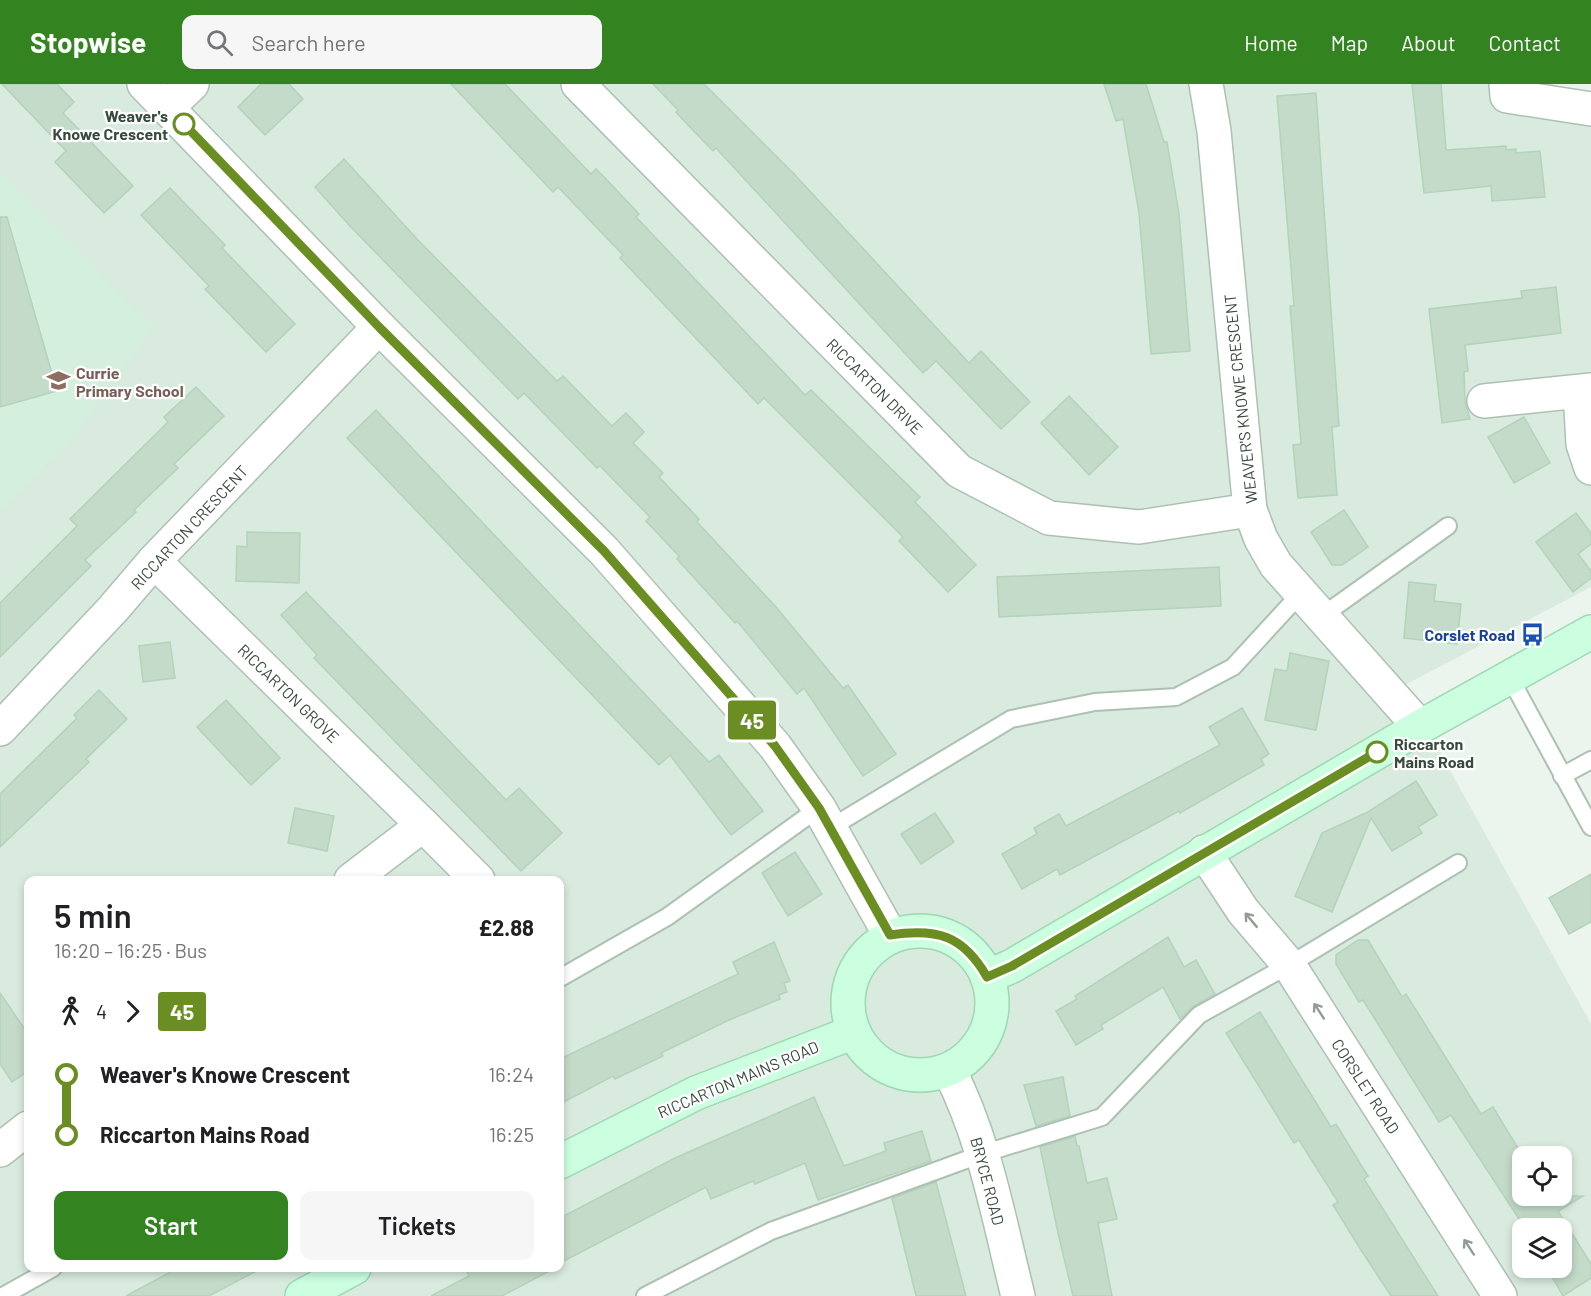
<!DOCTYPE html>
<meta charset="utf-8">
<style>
body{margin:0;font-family:Barlow,sans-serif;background:#f6f6f6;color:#202124;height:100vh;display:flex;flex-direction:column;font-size:22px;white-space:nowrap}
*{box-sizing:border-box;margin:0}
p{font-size:20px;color:#757577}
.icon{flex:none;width:33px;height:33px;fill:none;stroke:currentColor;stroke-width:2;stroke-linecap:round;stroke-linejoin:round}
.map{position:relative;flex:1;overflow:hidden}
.side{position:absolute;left:24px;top:792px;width:540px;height:396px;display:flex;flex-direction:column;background:#fff;border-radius:12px;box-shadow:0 3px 9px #0003}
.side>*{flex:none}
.badge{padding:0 12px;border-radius:4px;font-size:21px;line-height:39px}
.fabs{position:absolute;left:1512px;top:1062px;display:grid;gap:12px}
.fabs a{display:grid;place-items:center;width:60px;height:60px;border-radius:12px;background:#fff;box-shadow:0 3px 9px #0003;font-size:30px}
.map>.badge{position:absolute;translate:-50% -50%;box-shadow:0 0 0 3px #fff}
.legs{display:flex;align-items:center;gap:9px;height:66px;padding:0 30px;font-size:20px}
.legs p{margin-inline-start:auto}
.head{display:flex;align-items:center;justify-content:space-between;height:102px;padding:0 30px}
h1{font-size:33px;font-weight:600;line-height:45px}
.action{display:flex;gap:12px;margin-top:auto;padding:12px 30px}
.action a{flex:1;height:69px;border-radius:12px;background:#338420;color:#fff;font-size:24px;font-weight:600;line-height:69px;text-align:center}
.action a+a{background:#f6f6f6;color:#202124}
ul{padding:0 30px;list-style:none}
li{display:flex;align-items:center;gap:21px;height:60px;font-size:22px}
li i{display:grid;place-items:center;width:9px;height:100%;margin:0 8px;background:currentColor}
li i::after{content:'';width:15px;height:15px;margin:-8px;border:4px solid;border-radius:50%;background:#fff}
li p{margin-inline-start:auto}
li:first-child i{background:linear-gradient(#0000 50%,currentColor 0)}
li:last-child i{background:linear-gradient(currentColor 50%,#0000 0)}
header{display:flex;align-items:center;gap:36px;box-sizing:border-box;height:84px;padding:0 30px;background:#338420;color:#fff}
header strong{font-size:28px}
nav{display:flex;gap:33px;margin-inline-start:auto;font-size:21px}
.search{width:420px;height:54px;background:#f6f6f6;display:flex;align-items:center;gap:15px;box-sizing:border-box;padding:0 21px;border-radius:12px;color:#757577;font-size:22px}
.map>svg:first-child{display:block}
.residential{fill:#d9eade;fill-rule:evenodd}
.education{fill:#d5efde}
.building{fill:#c3dbc8;stroke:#b3d3bb;stroke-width:1.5}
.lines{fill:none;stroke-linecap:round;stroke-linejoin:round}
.lane-casing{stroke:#adc1b3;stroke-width:20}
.street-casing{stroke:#adc1b3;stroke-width:36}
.secondary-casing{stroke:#9cd9b2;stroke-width:36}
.lane{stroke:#fff;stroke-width:16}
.street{stroke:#fff;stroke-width:33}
.secondary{stroke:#cbffe0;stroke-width:33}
.oneway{stroke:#929b94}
.line-1-casing{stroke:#fff;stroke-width:14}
.line-1{stroke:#6b8e23;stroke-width:9}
.stop-1-dot{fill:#fff;stroke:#6b8e23;stroke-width:3}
.labels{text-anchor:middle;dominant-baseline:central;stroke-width:4.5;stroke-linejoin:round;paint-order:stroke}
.stop-label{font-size:16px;font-weight:bold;fill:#384a3d;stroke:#fff;text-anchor:end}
.education-label{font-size:16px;font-weight:bold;fill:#785e54;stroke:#fff;text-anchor:start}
.street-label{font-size:16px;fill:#384a3d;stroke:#fff}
.transit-label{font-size:16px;font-weight:bold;fill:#164399;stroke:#fff;text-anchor:end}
</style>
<header>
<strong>Stopwise</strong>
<div class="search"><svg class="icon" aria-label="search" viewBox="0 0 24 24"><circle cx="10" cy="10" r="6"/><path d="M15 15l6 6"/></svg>Search here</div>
<nav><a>Home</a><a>Map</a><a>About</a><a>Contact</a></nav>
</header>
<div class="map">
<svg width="1591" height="1212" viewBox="0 0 1591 1212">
<rect width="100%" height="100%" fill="#ebf5ee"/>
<!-- residential -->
<path class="residential" d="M0,0H1553L1591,19V503L1403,602L1591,940V1212H0ZM28,796H560V1184H28ZM1522,1072H1562V1112H1522ZM1522,1144H1562V1184H1522Z"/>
<!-- education -->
<path class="education" d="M0,87L155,243L75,351L0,429Z"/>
<!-- building -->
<g class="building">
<path d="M2,0H57L74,18L63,29L133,102L104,129L55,78L66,67Z"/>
<path d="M261,0H289L303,15L265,51L238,23Z"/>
<path d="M451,0H505L591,90L596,85L607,96L639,130L636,133L805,311L811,306L920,413L915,418L976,481L948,508L899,457L903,453L764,314L758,320L620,174L623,171L558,103L553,108Z"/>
<path d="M653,0H704L795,91L969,279L981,267L1030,318L1001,345L936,277L923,289L716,64L713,67L685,38L676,28L678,26Z"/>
<path d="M1104,0H1146L1164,58H1167L1179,130L1190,267L1151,270L1139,129L1123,35L1116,37Z"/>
<path d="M1412,0H1441L1446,66L1506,62V66L1516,65V69L1540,67L1545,113L1492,117L1491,102L1424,109Z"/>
<path d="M1316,9L1339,342L1332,343L1337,411L1298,414L1293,361L1301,360L1290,222H1294L1277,12Z"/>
<path d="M344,75L417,155L557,297L563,292L612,342L626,329L644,348L633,359L663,389L659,393L699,435L697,438L776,523L843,604L848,601L896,670L863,692L804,604L797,610L737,537L735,539L677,475L679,472L646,437L650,433L600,382L597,384L524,309L518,315L349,141L315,103Z"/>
<path d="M170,104L225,161L222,164L295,240L266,268L205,205L209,202L141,131Z"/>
<path d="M0,133H7L57,307L0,323Z"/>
<path d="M1556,203L1561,249L1465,261L1468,287L1464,288L1465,318L1470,335L1442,339L1429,225L1522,214L1521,207Z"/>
<path d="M196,303L224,332L174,380L178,384L134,426L136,428L85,476L91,482L0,573V519L77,442L70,435L168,338L164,333Z"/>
<path d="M1069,312L1118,363L1089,391L1041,339Z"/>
<path d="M376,326L709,678L719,671L763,727L731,751L670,671L659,681L347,354Z"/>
<path d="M1524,333L1550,379L1514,399L1488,353Z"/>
<path d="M1344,426L1368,463L1342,481H1332L1311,448Z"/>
<path d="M1576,429L1591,449V460L1578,470L1591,487V494L1573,508L1536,458Z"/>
<path d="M247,448L300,449L299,499L236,497L237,462L247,463Z"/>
<path d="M1219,483L1221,522L999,533L997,493Z"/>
<path d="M1409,498L1436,501L1434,517L1461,520L1457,560L1404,554Z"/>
<path d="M306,508L506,716L519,704L562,749L521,787L314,574L317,571L281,531Z"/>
<path d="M170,558L175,594L143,598L139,562Z"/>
<path d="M1290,569L1329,577L1316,646L1265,636L1275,585L1287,587Z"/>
<path d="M99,606L127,635L86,675L89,678L0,763V710L77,634L74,631Z"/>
<path d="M226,616L280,674L251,701L197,643Z"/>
<path d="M1242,624L1269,670L1261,675L1264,681L1180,729L1179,727L1060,791L1057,785L1022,805L1002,770L1037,750L1034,744L1059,730L1066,742L1220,661L1209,643Z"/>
<path d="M1416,697L1437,731L1418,743L1422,749L1392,767L1371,734L1332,828L1295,812L1322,749L1368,728Z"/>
<path d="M295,724L334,732L327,767L288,759Z"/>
<path d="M935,729L954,758L921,780L901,750Z"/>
<path d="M795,768L822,810L788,832L762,789Z"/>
<path d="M1591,790V838L1569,850L1549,814Z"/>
<path d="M1168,853L1184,883L1196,876L1215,910L1194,922L1180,935L1163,903L1101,941L1103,945L1076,961L1056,927L1077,915L1075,912Z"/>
<path d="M1358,856H1368L1402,913L1406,910L1481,1030L1493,1023L1522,1071V1112H1583L1558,1127L1591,1180V1194L1563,1212L1547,1184H1562V1144H1525L1451,1031L1439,1038L1363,916L1359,918L1336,880V871Z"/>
<path d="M774,858L790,897L784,899L787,908L779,911L780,915L729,936L661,969L663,972L615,995L613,992L560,1020V975L738,890L733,878Z"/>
<path d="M0,909L28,950V987L12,998L0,980Z"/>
<path d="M1260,928L1331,1043L1336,1040L1368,1092L1364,1095L1438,1212H1391L1361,1166L1333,1121L1338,1118L1299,1056L1294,1059L1226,949Z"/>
<path d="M1063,993L1070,1032L1036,1042L1024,1001Z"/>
<path d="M814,1013L844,1082L886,1067L884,1059L922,1047L931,1077L818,1116L805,1079L755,1100L753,1097L711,1115L706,1103L560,1179V1134L675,1074Z"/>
<path d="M1075,1052L1077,1062H1079L1087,1099L1107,1094L1117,1135L1098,1139L1112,1212H1073L1058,1149L1040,1063Z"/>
<path d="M936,1098L966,1212H916L892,1114Z"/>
<path d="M178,1184H262L209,1212H126Z"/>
<path d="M465,1184H555L502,1212H431L469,1192Z"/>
</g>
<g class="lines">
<defs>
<g id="lane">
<path d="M1322,532L1448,442"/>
<path d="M1510,594L1591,743"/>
<path d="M1562,692L1591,676"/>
<path d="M830,744L1011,635L1095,618L1176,613L1233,583L1301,509"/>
<path d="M560,894L667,833L819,724"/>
<path d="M3,1212L53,1184"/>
<path d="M645,1212L771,1147L982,1070L1102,1033L1199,931L1289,881L1458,779"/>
</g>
<g id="street">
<path d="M144,0L379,243L604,467L775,662L819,724L890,851"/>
<path d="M578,0L959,387L1049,434L1139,443L1250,426"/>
<path d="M1206,0L1214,47L1250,426L1261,455L1276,481L1420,643"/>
<path d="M1506,0L1507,12L1591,25"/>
<path d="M168,23L192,0"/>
<path d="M1580,308L1583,360L1591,384"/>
<path d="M1484,317L1591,306"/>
<path d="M154,477L423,741L351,796"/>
<path d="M0,645L113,525L154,477L379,243"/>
<path d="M423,741L478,796"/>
<path d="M1204,768L1243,827L1289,881L1500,1212"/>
<path d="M949,986C985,1056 999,1136 1018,1212"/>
<path d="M0,1066L28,1044"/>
</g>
<g id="secondary">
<circle cx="920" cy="919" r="72"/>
<path d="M987,893L1012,882L1420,643L1591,548"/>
<path d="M560,1078L696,1009L854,948"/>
<path d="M302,1212L354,1184"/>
</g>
</defs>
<!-- lane casing -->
<use href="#lane" class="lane-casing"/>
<!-- street casing -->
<use href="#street" class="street-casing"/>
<!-- secondary casing -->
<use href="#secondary" class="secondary-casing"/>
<!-- lane -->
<use href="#lane" class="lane"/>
<!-- street -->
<use href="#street" class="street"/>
<!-- secondary -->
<use href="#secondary" class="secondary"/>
</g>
<!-- one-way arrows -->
<defs><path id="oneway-shaft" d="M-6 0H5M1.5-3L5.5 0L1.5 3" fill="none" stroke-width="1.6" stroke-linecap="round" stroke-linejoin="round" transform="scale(1.5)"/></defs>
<g class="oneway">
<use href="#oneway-shaft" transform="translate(1251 836) rotate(-130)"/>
<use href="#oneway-shaft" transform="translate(1319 927) rotate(-123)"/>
<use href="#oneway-shaft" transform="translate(1469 1163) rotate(-123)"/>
</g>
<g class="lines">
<defs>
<path id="line-1" d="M184,40L379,243L604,467L775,662L819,724L890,851C937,844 963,851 987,893L1012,882L1377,668"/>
</defs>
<!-- line-1 casing -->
<use href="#line-1" class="line-1-casing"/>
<!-- line-1 -->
<use href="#line-1" class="line-1"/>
</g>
<!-- icons -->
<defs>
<symbol id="school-bare" viewBox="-9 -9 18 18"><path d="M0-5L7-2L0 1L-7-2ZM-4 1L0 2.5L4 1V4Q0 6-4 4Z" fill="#8d6e63" stroke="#fff" stroke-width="2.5" paint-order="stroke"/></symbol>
<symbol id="bus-bare" viewBox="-9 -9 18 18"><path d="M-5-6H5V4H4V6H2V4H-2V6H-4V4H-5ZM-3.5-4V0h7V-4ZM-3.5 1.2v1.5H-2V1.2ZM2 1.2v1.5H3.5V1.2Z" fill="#1a4fb4" stroke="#fff" stroke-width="2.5" paint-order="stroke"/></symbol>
</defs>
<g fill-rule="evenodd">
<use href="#school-bare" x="42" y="280" width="33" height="33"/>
<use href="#bus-bare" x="1516" y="534" width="33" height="33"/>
</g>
<!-- markers -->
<g class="stop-1-dot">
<circle cx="184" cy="40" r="10"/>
<circle cx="1377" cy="668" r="10"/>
</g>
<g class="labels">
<!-- stop labels -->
<g class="stop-label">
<text x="168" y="31">Weaver's<tspan x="168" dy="18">Knowe Crescent</tspan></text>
<text x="1394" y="659" text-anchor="start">Riccarton<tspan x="1394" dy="18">Mains Road</tspan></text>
</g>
<!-- education labels -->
<g class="education-label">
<text x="76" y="288">Currie<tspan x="76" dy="18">Primary School</tspan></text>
</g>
<!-- street labels -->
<g class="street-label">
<text transform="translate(875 302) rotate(45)">RICCARTON DRIVE</text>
<text transform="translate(1240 315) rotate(-96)">WEAVER'S KNOWE CRESCENT</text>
<text transform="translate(189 443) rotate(-47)">RICCARTON CRESCENT</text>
<text transform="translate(289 609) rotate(44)">RICCARTON GROVE</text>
<text transform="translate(738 995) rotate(-23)">RICCARTON MAINS ROAD</text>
<text transform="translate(1366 1002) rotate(57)">CORSLET ROAD</text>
<text transform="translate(988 1097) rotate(75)">BRYCE ROAD</text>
</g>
<!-- transit labels -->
<g class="transit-label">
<text x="1515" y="550">Corslet Road</text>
</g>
</g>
</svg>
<div class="fabs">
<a><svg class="icon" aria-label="locate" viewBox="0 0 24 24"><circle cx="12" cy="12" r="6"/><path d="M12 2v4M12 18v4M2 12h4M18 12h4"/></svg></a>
<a><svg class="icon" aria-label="layers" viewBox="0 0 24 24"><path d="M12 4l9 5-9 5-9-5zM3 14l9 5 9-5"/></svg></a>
</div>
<b class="badge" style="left:752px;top:636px;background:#6b8e23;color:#fff">45</b>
<section class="side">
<div class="head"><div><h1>5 min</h1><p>16:20 – 16:25 · Bus</p></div><b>£2.88</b></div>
<div class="legs"><svg class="icon" aria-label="walk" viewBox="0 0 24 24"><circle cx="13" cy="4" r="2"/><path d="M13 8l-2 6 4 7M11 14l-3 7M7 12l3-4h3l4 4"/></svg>4<svg class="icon" aria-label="forward" viewBox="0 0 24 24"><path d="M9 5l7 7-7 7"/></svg><b class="badge" style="background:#6b8e23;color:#fff">45</b></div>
<ul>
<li><i style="color:#6b8e23"></i><b>Weaver's Knowe Crescent</b><p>16:24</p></li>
<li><i style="color:#6b8e23"></i><b>Riccarton Mains Road</b><p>16:25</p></li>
</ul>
<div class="action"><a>Start</a><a>Tickets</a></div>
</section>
</div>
